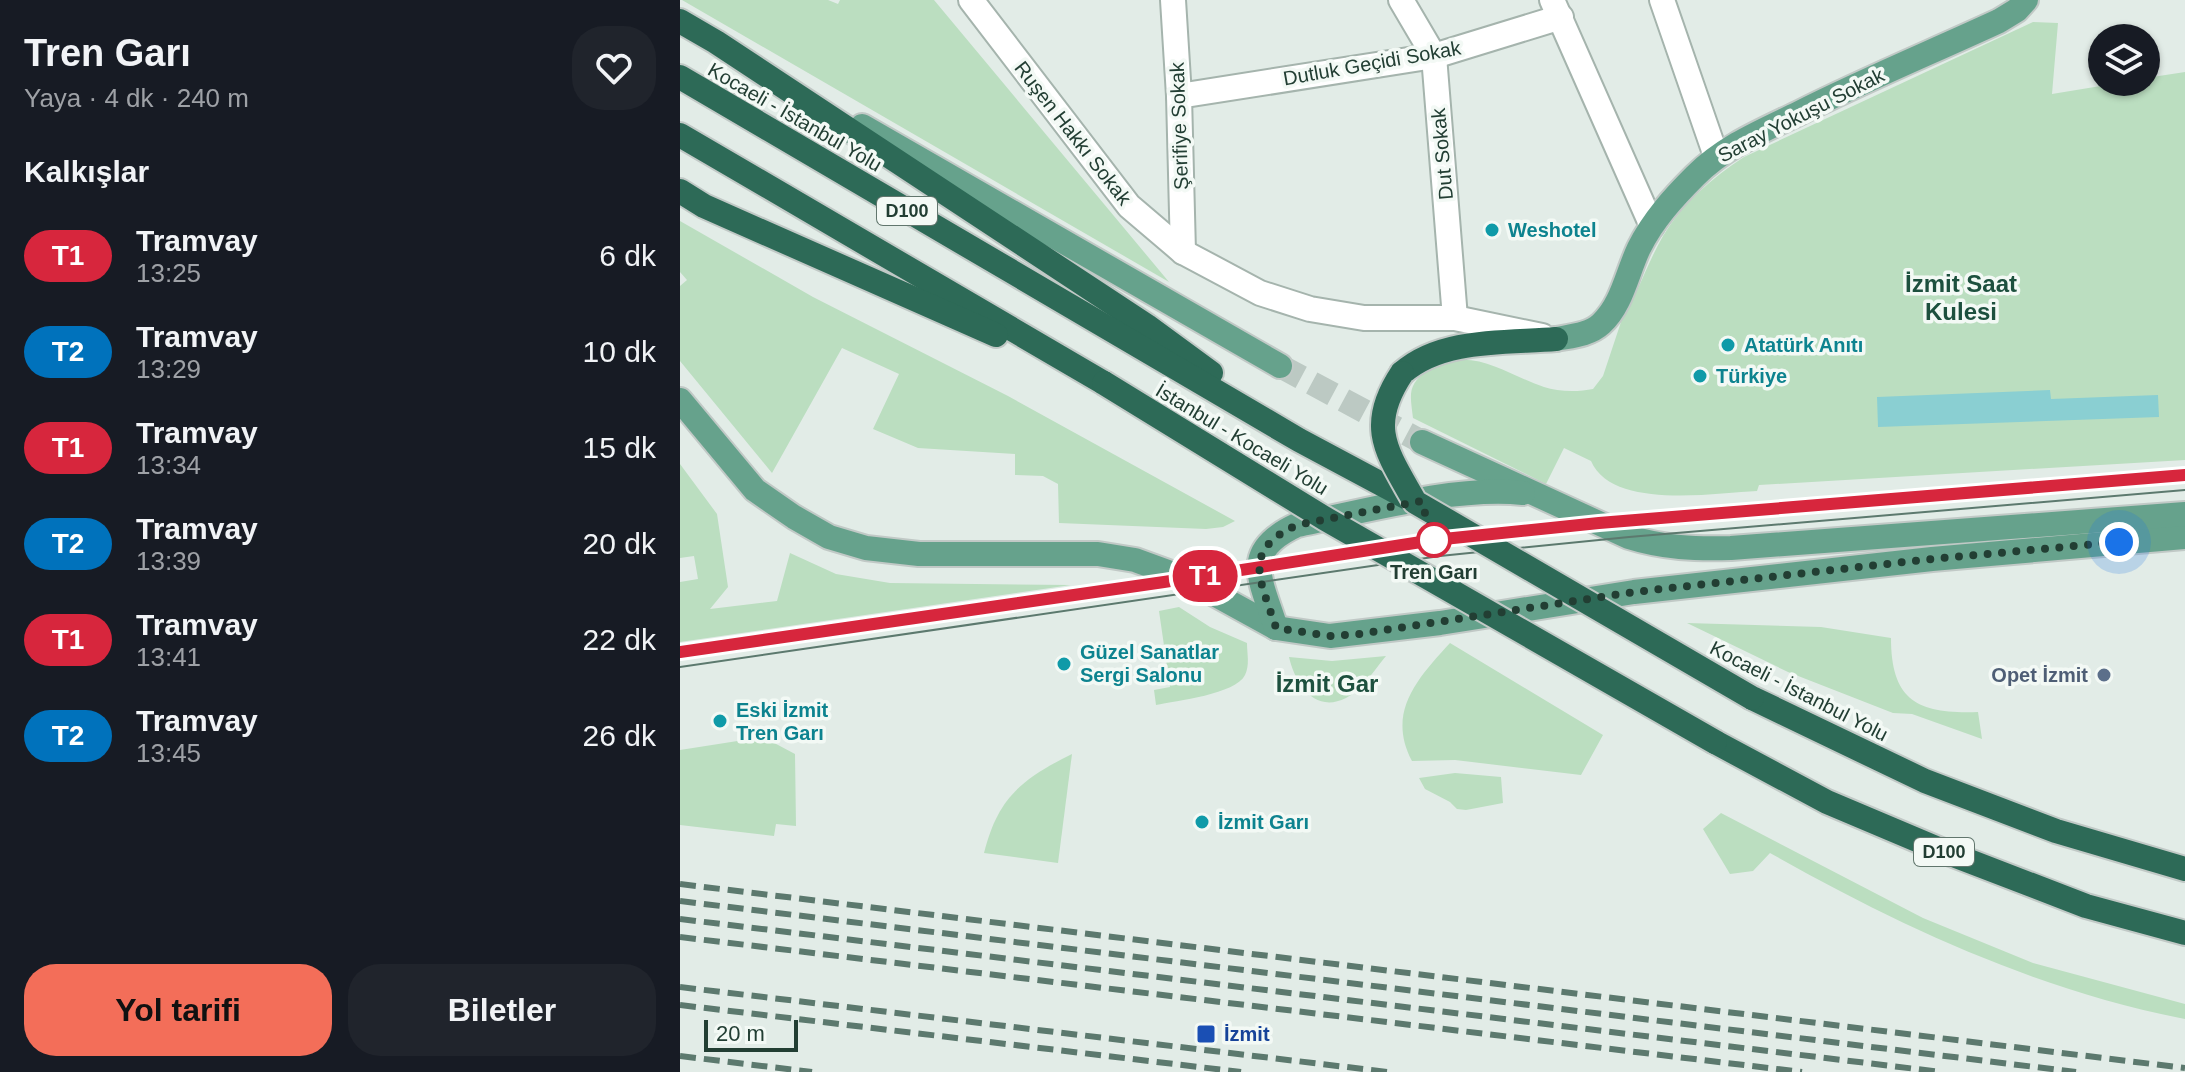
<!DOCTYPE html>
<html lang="tr">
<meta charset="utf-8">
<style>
body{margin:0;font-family:Helvetica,sans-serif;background:#20242c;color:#f1f3f6;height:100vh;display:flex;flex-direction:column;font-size:30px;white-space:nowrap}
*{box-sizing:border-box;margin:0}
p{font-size:26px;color:#9ea1a6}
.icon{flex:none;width:44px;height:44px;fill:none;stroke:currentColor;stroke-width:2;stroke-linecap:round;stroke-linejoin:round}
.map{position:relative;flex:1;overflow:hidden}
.panel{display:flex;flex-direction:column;background:#171b24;width:680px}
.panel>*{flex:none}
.badge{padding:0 16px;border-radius:26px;font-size:28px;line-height:52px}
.buttons{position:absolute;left:1408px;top:24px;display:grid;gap:16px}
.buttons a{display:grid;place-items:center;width:72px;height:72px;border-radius:50%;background:#171b24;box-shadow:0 2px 6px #0004;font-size:40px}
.scale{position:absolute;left:24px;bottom:20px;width:94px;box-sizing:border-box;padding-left:8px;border:4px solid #223e33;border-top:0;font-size:22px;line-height:28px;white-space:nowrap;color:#223e33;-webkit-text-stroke:6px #f3f9f5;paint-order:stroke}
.you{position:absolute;width:40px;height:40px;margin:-20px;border:6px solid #fff;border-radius:50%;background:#1a73e8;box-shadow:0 0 0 12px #1a73e833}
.map>.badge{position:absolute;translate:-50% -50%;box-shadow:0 0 0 4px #fff}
h2{padding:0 24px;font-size:30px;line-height:72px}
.round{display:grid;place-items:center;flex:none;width:84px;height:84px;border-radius:32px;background:#20242c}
.summary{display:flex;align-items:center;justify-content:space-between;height:136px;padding:0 24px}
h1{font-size:38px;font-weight:600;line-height:60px}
.button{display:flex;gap:16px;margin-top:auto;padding:16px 24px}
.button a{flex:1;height:92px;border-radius:32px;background:#f36e59;color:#111;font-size:32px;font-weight:600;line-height:92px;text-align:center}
.button a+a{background:#20242c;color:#f1f3f6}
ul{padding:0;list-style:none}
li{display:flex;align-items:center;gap:24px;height:96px;padding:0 24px}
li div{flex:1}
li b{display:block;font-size:30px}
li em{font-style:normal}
li .badge{min-width:88px;font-weight:700;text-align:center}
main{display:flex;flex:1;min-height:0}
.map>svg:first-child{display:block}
.green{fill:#bbdec0}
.water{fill:#8acfd2}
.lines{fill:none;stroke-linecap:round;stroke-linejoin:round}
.primary-tunnel{stroke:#bcc9c3;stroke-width:24;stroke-dasharray:24 12;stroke-linecap:butt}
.street-casing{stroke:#a5b4ad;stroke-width:28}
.primary-casing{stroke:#c1c9c6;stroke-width:28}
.highway-casing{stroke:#c1c9c6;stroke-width:28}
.street{stroke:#fff;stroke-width:24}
.primary{stroke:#66a28c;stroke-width:24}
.highway{stroke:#2d6a57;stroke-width:24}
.tram{stroke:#5c796e;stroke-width:2}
.rail{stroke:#5c796e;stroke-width:6;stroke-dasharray:16 8;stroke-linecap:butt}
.highway-bridge-casing{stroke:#c1c9c6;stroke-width:28;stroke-linecap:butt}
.highway-bridge{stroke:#2d6a57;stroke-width:24}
.line-casing{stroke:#fff;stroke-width:18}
.line{stroke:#d7263d;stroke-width:12}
.walk{stroke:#223e33;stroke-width:8;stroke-dasharray:0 14.4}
.culture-dot{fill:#0f9aa8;stroke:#f3f9f5;stroke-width:3}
.stop-dot{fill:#fff;stroke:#d7263d;stroke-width:4}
.service-dot{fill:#5c6f8a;stroke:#f3f9f5;stroke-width:3}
.transit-dot{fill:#1a4fb4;stroke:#f3f9f5;stroke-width:3}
.labels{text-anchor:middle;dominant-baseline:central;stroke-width:7;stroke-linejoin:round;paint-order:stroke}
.shield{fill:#f3f9f5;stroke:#61766d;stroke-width:2}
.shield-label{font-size:18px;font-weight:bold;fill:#223e33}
.street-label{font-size:20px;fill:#223e33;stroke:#f3f9f5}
.culture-label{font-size:20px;font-weight:bold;fill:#0d838f;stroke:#f3f9f5;text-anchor:start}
.stop-label{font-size:20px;font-weight:bold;fill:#223e33;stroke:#f3f9f5}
.service-label{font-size:20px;font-weight:bold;fill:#4e5e75;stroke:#f3f9f5;text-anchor:end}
.transit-label{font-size:20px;font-weight:bold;fill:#164399;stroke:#f3f9f5;text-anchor:start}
.quarter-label{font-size:24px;font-weight:bold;fill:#1d503e;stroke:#f3f9f5}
</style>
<main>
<section class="panel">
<div class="summary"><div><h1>Tren Garı</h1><p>Yaya · 4 dk · 240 m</p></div><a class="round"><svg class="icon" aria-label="heart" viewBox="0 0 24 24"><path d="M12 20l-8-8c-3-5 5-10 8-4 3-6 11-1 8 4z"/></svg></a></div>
<h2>Kalkışlar</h2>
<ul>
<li><span class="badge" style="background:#d7263d;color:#fff">T1</span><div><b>Tramvay</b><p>13:25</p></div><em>6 dk</em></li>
<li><span class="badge" style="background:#0072bc;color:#fff">T2</span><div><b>Tramvay</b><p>13:29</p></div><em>10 dk</em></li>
<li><span class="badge" style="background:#d7263d;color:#fff">T1</span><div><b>Tramvay</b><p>13:34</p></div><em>15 dk</em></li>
<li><span class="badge" style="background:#0072bc;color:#fff">T2</span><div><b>Tramvay</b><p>13:39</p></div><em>20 dk</em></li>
<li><span class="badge" style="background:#d7263d;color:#fff">T1</span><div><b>Tramvay</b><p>13:41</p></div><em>22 dk</em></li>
<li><span class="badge" style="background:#0072bc;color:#fff">T2</span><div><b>Tramvay</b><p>13:45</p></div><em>26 dk</em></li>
</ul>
<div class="button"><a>Yol tarifi</a><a>Biletler</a></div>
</section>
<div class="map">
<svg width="1505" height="1072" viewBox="0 0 1505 1072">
<rect width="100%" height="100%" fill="#e2ece7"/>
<!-- green -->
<g class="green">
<path d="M2,0H148L158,4L160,0H254L489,282Z"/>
<path d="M1353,22L1378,23L1372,94L1445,82H1466V78L1505,72V460L1079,485L1077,491C1033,493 932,510 911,461L884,448L866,484L733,418C730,394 727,384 749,370C791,344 825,374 864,387C878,392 899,392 913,389L923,376L945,310L947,311C960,287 969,260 983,236C1003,203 1032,178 1064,157Z"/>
<path d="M0,221L133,297L328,396L555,521L543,527L526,529L379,523L378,484L363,476L335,475V454L238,448L193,429L219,374L162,348L92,473L0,361V286L7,280L0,272Z"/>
<path d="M0,464L37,514L48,587L30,609L97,601L110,553L156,574L210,583L391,585L0,642V582L18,579L14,556L0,558Z"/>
<path d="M499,607L530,627L567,643C567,654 570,665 565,675C556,694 496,701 476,705L474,690L490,687L479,611Z"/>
<path d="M1007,623L1141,627L1211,638C1211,702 1239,714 1298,712L1302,739L1232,714L1213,713L1108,672Z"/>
<path d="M770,643L923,735L901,775L775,760L732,761C706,712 738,678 770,643Z"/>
<path d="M706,656C695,669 682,690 666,698C634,714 615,683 609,657L652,661Z"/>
<path d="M83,737L115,754L116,826L96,824L94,836L0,825V750Z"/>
<path d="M392,754L378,863L304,853C318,797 342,779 392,754Z"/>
<path d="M775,773L821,777L823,803L786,810L777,809L770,802L745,789L739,778Z"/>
<path d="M1041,813L1243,918L1353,963L1505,1004V1019C1357,990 1221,927 1090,853L1073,871L1050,874L1023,829Z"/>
</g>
<!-- water -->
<path class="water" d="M1370,390L1371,399L1478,395L1479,417L1198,427L1197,397Z"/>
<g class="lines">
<!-- primary-tunnel -->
<path class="primary-tunnel" d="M600,366L742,442"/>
<defs>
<g id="street">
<path d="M291,0L449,206L503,252L580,293L630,309L684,318H775L862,336"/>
<path d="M493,0L499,96L503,252"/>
<path d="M721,0L754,56L775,318"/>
<path d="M872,0L972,226"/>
<path d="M982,0L1036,156"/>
<path d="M499,96L754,56L881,17"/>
</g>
<g id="primary">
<path d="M182,126L600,366"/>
<path d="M876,339C891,336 909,335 921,324C942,305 947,273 959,248C973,220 993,198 1015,176C1045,146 1082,131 1119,113C1184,80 1252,52 1319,21L1337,10L1346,0"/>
<path d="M0,400L75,490L114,517L149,537L186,548L239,554H418L455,560L507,579L596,628L650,636L760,623L954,592L1252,559L1505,537"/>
<path d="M742,442L949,537C984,548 1015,549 1051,548L1505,514"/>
<path d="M596,628C581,580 560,551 617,525C685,511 775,486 843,493"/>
</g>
<g id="highway">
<path d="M0,21L36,42L467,326L531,373"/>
<path d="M0,77L619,440L735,502"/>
<path d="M0,135L424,383"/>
<path d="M0,191L24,206L316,335"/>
<path d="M722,373C761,338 826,343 876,339"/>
<path d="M1072,698L1245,781L1376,831L1505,869"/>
<path d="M1035,742L1147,802L1263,851L1406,906L1505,933"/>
</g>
</defs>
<!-- street casing -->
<use href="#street" class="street-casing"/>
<!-- primary casing -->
<use href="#primary" class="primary-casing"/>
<!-- highway casing -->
<use href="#highway" class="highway-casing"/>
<!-- street -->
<use href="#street" class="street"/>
<!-- primary -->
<use href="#primary" class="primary"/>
<!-- highway -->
<use href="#highway" class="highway"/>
<!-- tram -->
<g class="tram">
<path d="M0,652L507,579L754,540L919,523L1505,475"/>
<path d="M0,667L760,556L949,537L1505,490"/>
</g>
<!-- rail -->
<g class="rail">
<path d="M0,884L1505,1068"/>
<path d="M0,901L1396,1072"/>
<path d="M0,919L1261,1072"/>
<path d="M0,937L1122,1072"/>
<path d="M0,987L708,1072"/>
<path d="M0,1005L561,1072"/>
<path d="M0,1056L132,1072"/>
</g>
<defs>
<g id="highway-bridge">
<path d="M722,373C686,427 707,452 735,502L1072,698"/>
<path d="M424,383L644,518L1035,742"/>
</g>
</defs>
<!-- highway-bridge casing -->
<use href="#highway-bridge" class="highway-bridge-casing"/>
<!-- highway-bridge -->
<use href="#highway-bridge" class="highway-bridge"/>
</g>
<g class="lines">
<defs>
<path id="line" d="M0,652L484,582L754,540L919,523L1505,475"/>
</defs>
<!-- line casing -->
<use href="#line" class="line-casing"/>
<!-- line -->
<use href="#line" class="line"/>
<!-- walk -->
<path class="walk" d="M754,540L741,501L617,525C560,551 581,580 596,628L650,636L679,634L954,592L1252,559L1439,542"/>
</g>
<!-- markers -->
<g class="culture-dot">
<circle cx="812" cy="230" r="8"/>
<circle cx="1048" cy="345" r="8"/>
<circle cx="1020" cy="376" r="8"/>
<circle cx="384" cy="664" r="8"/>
<circle cx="40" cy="721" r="8"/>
<circle cx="522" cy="822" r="8"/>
</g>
<circle class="stop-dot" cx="754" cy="540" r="16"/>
<circle class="service-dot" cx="1424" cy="675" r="8"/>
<rect class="transit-dot" x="516" y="1024" width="20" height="20" rx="4"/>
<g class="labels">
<!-- shield labels -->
<g class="shield">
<rect x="197" y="197" width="60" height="28" rx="6"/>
<rect x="1234" y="838" width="60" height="28" rx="6"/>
</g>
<g class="shield-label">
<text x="227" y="211">D100</text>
<text x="1264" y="852">D100</text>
</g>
<!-- street labels -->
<g class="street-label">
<text transform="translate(692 63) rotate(-10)">Dutluk Geçidi Sokak</text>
<text transform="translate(1121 115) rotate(-27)">Saray Yokuşu Sokak</text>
<text transform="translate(115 117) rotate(30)">Kocaeli - İstanbul Yolu</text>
<text transform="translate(499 126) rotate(-92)">Şerifiye Sokak</text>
<text transform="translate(393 133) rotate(52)">Ruşen Hakkı Sokak</text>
<text transform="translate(762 154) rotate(-95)">Dut Sokak</text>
<text transform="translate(562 439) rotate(31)">İstanbul - Kocaeli Yolu</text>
<text transform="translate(1119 691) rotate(27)">Kocaeli - İstanbul Yolu</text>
</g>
<!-- culture labels -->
<g class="culture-label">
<text x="828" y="230">Weshotel</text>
<text x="1064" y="345">Atatürk Anıtı</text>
<text x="1036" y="376">Türkiye</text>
<text x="400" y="652">Güzel Sanatlar<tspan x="400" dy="23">Sergi Salonu</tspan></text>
<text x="56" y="710">Eski İzmit<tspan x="56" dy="23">Tren Garı</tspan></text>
<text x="538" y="822">İzmit Garı</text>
</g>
<!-- stop labels -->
<g class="stop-label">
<text x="754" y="572">Tren Garı</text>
</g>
<!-- service labels -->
<g class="service-label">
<text x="1408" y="675">Opet İzmit</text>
</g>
<!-- transit labels -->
<g class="transit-label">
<text x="544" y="1034">İzmit</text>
</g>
<!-- quarter labels -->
<g class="quarter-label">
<text x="1281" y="283">İzmit Saat<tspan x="1281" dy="28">Kulesi</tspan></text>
<text x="647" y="683">İzmit Gar</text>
</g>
</g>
</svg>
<div class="buttons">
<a><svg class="icon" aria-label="layers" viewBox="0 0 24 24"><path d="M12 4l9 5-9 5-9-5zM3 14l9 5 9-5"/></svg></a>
</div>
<div class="scale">20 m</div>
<div class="you" style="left:1439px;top:542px"></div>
<b class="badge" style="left:525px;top:576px;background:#d7263d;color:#fff">T1</b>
</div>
</main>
